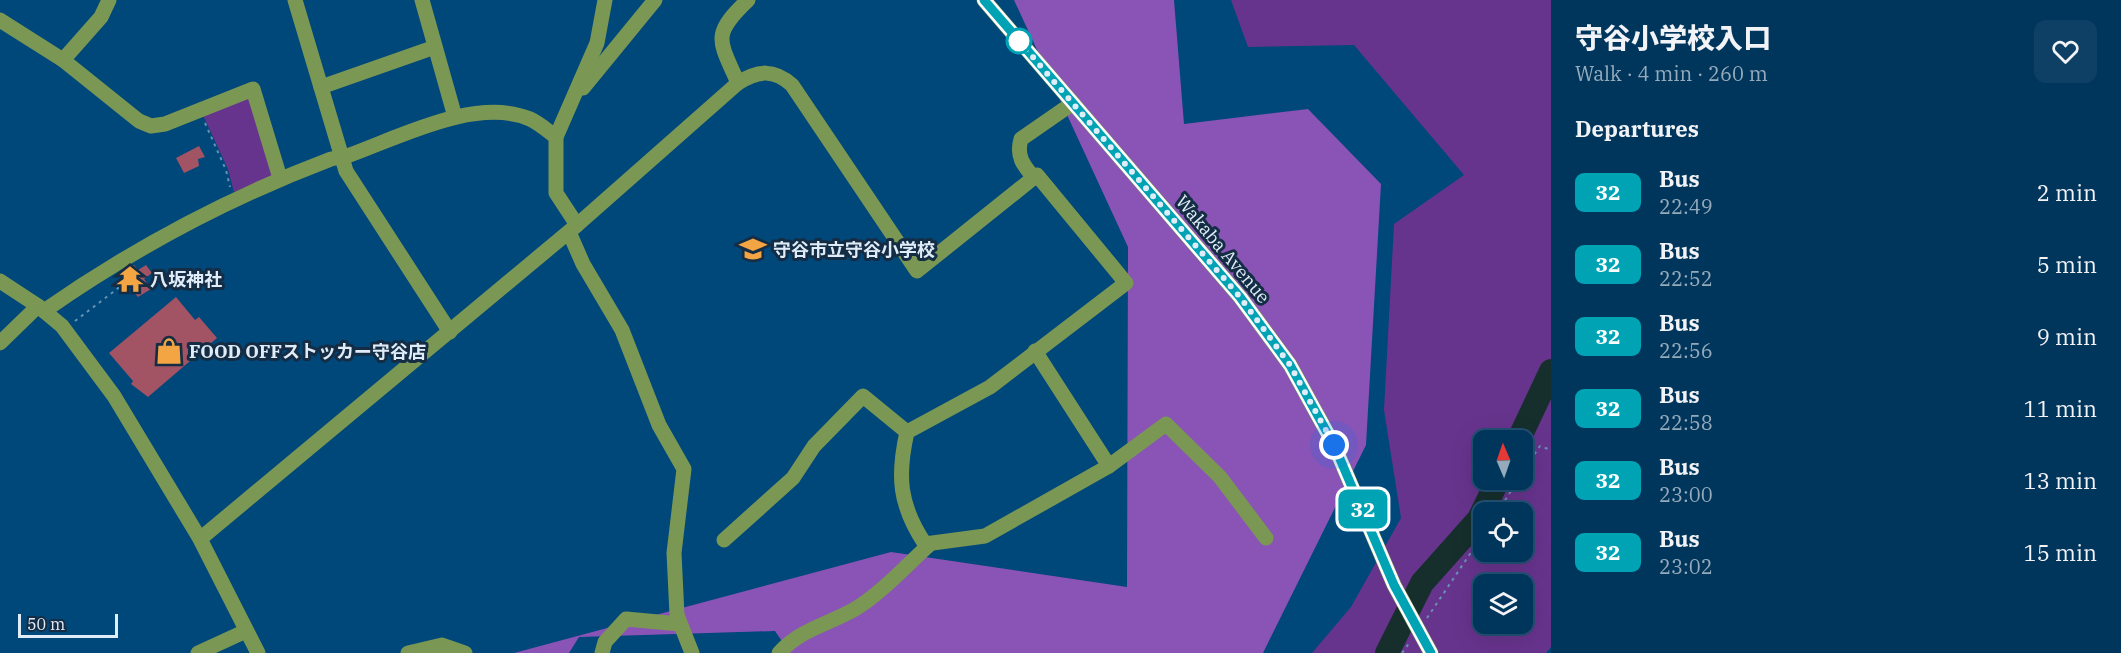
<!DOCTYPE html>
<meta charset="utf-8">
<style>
body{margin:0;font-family:"IBM Plex Serif","Noto Sans JP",serif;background:#0e4065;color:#f1f3f6;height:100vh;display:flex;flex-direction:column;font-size:22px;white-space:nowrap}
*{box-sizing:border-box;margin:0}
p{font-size:20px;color:#95abbb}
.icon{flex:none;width:33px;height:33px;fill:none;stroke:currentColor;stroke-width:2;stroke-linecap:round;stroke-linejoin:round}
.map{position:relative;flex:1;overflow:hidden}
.side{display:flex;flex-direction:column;background:#00355c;width:570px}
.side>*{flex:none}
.badge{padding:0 12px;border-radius:9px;font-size:21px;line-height:39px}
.needle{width:39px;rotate:358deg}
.tools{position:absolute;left:1473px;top:430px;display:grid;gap:12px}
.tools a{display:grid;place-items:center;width:60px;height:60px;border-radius:12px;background:#00355c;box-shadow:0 6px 24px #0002,0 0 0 2px #225072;font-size:30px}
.scale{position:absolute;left:18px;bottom:15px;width:100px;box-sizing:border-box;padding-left:6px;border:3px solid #e0edf9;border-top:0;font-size:16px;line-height:21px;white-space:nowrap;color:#e0edf9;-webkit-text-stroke:4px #142d44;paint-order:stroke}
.you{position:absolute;width:30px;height:30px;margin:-15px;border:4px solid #fff;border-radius:50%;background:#1a73e8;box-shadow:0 0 0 9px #1a73e833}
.map>.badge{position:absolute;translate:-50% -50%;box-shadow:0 0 0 3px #fff}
h2{padding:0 24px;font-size:22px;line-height:54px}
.round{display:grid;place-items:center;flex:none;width:63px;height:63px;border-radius:12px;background:#0e4065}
.head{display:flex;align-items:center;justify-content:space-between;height:102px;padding:0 24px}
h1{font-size:28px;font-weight:800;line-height:45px}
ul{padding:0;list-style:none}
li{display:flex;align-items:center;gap:18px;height:72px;padding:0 24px}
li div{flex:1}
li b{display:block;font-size:22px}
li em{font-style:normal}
li .badge{min-width:66px;font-weight:700;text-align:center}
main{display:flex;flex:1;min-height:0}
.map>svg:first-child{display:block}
.green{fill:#67348d;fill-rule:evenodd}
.forest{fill:#8a53b6}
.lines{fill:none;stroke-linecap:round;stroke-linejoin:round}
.river{stroke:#162f2c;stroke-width:24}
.building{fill:#a25364}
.path{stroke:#6592b3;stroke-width:2;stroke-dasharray:3 4.5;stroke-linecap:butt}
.minor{stroke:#7a9754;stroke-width:15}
.line-casing{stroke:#fff;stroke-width:14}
.line{stroke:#00a3b4;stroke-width:9}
.walk{stroke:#e0edf9;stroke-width:6;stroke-dasharray:0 10.8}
.stop-dot{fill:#fff;stroke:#00a3b4;stroke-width:3}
.labels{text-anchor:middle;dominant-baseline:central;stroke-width:6;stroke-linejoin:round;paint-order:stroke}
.poi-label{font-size:18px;font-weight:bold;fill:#e0edf9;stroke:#142d44;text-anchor:start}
.street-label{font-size:18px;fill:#e0edf9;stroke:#142d44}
</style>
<main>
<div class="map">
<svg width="1551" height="653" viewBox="0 0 1551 653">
<rect width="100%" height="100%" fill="#00477a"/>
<!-- green -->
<g class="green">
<path d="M1231,0H1551V647L1546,653H1312L1351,607L1401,518L1384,410L1394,224L1464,175L1354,45L1248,47ZM1484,441H1522V480H1484ZM1484,513H1522V552H1484ZM1484,585H1522V624H1484Z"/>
<path d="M253,95L275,175L234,192L228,169L202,113Z"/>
</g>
<!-- forest -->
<path class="forest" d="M1014,0H1174L1184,124L1308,109L1381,184L1366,445L1263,653H790L775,631L579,637L569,653H514L891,552L1127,587L1128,247Z"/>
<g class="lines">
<!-- river -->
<g class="river">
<path d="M1518,441L1551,371"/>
<path d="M1387,653L1422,583L1479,519L1498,480"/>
</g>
</g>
<!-- building -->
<g class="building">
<path d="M199,146L205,157L198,159L199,166L184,173L176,158Z"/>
<path d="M134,265L138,270L146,265L152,273L144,279L151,289L138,297L121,277L123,275L121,272Z"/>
<path d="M176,297L195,320L199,317L217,338L148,397L131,384L133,381L109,353Z"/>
</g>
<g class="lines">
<!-- path -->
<g class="path">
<path d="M205,123L226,170L230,187"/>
<path d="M75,321L125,283"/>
<path d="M1522,473L1540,446L1551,450"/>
<path d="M1497,513L1518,480"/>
<path d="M1427,618L1484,533"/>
<path d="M1402,653L1410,642"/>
</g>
<!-- minor -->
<g class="minor">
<path d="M295,0L346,171L450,332"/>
<path d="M422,0L455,117"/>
<path d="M984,0L1240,297L1290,365L1334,445L1394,585L1431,653"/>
<path d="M0,20L63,60L139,121L151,126L165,124L253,89L280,178"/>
<path d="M63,60L101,17L109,0"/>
<path d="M738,83C758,70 774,69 792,85L917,271L1037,175L1126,283L990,387L907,432C897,476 899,505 925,544L985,536L1109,466L1166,424L1220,477L1266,538"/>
<path d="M321,87L435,47"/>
<path d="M583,88L655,0"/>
<path d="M1034,178C1023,165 1016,156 1021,139L1073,103"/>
<path d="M577,225L556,193V137L597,43L605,0"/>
<path d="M569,232L583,264L622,330L659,425L684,469L674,553L677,615L692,653"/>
<path d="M0,281L38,306L62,326L114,396L200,539L258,653"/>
<path d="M44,311C134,248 228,198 331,159L347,156C398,138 476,96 530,119C539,123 548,131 556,137"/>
<path d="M0,343L38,306"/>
<path d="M1035,351L1109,466"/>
<path d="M200,539L577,225L738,83C719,40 711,35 748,0"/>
<path d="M724,540L793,478L814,446L863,396L907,432"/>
<path d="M198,653L246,631"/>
<path d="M408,653L442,645L465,653"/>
<path d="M602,653L605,642L626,619L680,624"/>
<path d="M779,653C801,629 827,625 855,609C878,596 908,564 929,545"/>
</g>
</g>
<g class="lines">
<defs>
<path id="line" d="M984,0L1240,297L1290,365L1334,445L1394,585L1431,653"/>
</defs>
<!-- line casing -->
<use href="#line" class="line-casing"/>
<!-- line -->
<use href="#line" class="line"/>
<!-- walk -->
<path class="walk" d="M1019,41L1240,297L1290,365L1334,445"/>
</g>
<!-- icons -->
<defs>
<symbol id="school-bare" viewBox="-9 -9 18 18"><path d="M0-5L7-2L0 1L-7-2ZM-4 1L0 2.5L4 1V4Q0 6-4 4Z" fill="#f3a443" stroke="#142d44" stroke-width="2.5" paint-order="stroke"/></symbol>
<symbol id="temple-bare" viewBox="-9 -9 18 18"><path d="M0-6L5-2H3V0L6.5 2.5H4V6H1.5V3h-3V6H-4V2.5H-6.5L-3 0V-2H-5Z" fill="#f3a443" stroke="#142d44" stroke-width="2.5" paint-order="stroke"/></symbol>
<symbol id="shop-bare" viewBox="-9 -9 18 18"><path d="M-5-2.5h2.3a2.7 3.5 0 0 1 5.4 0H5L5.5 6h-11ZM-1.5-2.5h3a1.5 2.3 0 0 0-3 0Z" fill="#f3a443" stroke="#142d44" stroke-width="2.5" paint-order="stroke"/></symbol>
</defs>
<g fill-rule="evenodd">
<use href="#school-bare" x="734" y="230" width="38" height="38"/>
<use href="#temple-bare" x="111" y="260" width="38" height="38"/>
<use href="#shop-bare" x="150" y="332" width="38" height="38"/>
</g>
<!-- markers -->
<circle class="stop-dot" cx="1019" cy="41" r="12"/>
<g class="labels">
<!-- poi labels -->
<g class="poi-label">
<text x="773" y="249">守谷市立守谷小学校</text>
<text x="150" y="279">八坂神社</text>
<text x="189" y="351">FOOD OFFストッカー守谷店</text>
</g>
<!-- street labels -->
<g class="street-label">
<text transform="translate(1223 249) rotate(50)">Wakaba Avenue</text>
</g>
</g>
</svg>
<div class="tools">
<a><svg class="needle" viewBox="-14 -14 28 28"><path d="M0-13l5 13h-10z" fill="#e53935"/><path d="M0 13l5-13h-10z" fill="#95abbb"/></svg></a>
<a><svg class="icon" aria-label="locate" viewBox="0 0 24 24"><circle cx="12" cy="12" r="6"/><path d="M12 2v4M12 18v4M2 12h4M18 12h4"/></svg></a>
<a><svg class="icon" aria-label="layers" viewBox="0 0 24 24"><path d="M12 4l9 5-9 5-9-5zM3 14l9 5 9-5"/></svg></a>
</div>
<div class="scale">50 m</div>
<div class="you" style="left:1334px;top:445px"></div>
<b class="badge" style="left:1363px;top:509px;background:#00a3b4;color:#fff">32</b>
</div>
<section class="side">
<div class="head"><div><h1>守谷小学校入口</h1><p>Walk · 4 min · 260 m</p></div><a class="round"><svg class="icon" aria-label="heart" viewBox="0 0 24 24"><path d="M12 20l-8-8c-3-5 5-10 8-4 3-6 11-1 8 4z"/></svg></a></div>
<h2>Departures</h2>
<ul>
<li><span class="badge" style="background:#00a3b4;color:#fff">32</span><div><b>Bus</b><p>22:49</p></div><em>2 min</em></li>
<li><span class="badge" style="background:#00a3b4;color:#fff">32</span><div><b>Bus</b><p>22:52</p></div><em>5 min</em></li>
<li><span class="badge" style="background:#00a3b4;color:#fff">32</span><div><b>Bus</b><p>22:56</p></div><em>9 min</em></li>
<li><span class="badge" style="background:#00a3b4;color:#fff">32</span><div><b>Bus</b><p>22:58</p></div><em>11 min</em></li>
<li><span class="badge" style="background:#00a3b4;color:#fff">32</span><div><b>Bus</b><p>23:00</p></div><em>13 min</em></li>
<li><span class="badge" style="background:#00a3b4;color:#fff">32</span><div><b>Bus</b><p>23:02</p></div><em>15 min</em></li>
</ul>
</section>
</main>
